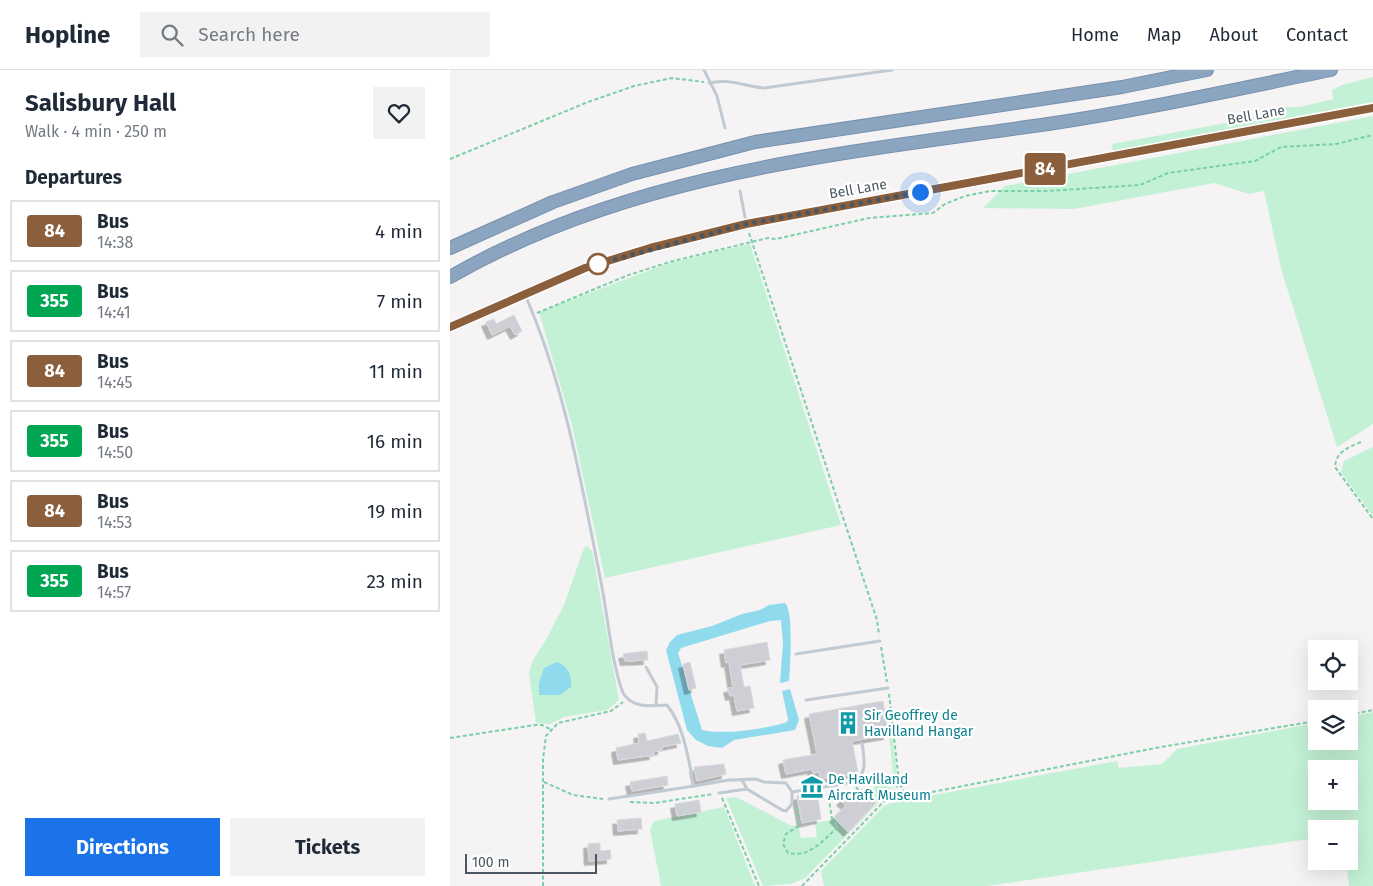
<!DOCTYPE html>
<meta charset="utf-8">
<style>
body{margin:0;font-family:"Fira Sans",sans-serif;background:#f2f2f3;color:#1f2937;height:100vh;display:flex;flex-direction:column;font-size:19px;white-space:nowrap}
*{box-sizing:border-box;margin:0}
p{font-size:16px;color:#747a83}
.icon{flex:none;width:28px;height:28px;fill:none;stroke:currentColor;stroke-width:2;stroke-linecap:round;stroke-linejoin:round}
.map{position:relative;flex:1;overflow:hidden}
.sheet{display:flex;flex-direction:column;background:#fff;width:450px}
.sheet>*{flex:none}
.badge{padding:0 10px;border-radius:4px;font-size:18px;line-height:32px}
.controls{position:absolute;left:858px;top:570px;display:grid;gap:10px}
.controls a{display:grid;place-items:center;width:50px;height:50px;border-radius:0px;background:#fff;box-shadow:0 5px 20px #0002;font-size:25px}
.scale{position:absolute;left:15px;bottom:12px;width:132px;box-sizing:border-box;padding-left:5px;border:2px solid #4a5661;border-top:0;font-size:14px;line-height:18px;white-space:nowrap;color:#4a5661;-webkit-text-stroke:4px #fff;paint-order:stroke}
.you{position:absolute;width:25px;height:25px;margin:-12px;border:4px solid #fff;border-radius:50%;background:#1a73e8;box-shadow:0 0 0 8px #1a73e833}
.map>.badge{position:absolute;translate:-50% -50%;box-shadow:0 0 0 2px #fff}
h2{padding:0 25px;font-size:19px;line-height:45px}
.round{display:grid;place-items:center;flex:none;width:52px;height:52px;border-radius:0px;background:#f2f2f3}
.head{display:flex;align-items:center;justify-content:space-between;height:85px;padding:0 25px}
h1{font-size:24px;font-weight:700;line-height:38px}
.primary-button{display:flex;gap:10px;margin-top:auto;padding:10px 25px}
.primary-button a{flex:1;height:58px;border-radius:0px;background:#1a73e8;color:#fff;font-size:20px;font-weight:700;line-height:58px;text-align:center}
.primary-button a+a{background:#f2f2f3;color:#1f2937}
ul{padding:0;list-style:none}
li{display:flex;align-items:center;gap:15px;height:62px;margin:0 10px 8px;padding:0 15px;border:2px solid #e0e1e3;border-radius:0px}
li div{flex:1}
li b{display:block;font-size:19px}
li em{font-style:normal}
li .badge{min-width:55px;font-weight:700;text-align:center}
header{display:flex;align-items:center;gap:30px;box-sizing:border-box;height:70px;padding:0 25px;background:#fff;border-bottom:1px solid #e0e1e3}
header strong{font-size:24px}
nav{display:flex;gap:28px;margin-inline-start:auto;font-size:18px}
.search{width:350px;height:45px;background:#f2f2f3;display:flex;align-items:center;gap:12px;box-sizing:border-box;padding:0 18px;border-radius:0px;color:#747a83;font-size:19px}
main{display:flex;flex:1;min-height:0}
.map>svg:first-child{display:block}
.green{fill:#c3f1d5;fill-rule:evenodd}
.water{fill:#90daee}
.building{fill:#cdcfd5;stroke:#d7d9de;filter:url(#shadow)}
.lines{fill:none;stroke-linecap:round;stroke-linejoin:round}
.highway-casing{stroke:#7690ad;stroke-width:14}
.path{stroke:#7ad0a6;stroke-width:2;stroke-dasharray:4 2.5;stroke-linecap:butt}
.lane{stroke:#c1cad2;stroke-width:3}
.secondary{stroke:#c1cbd6;stroke-width:10}
.highway{stroke:#8ba5c1;stroke-width:12}
.line-casing{stroke:#fff;stroke-width:11}
.line{stroke:#8b5e3c;stroke-width:8}
.walk{stroke:#4a5661;stroke-width:5;stroke-dasharray:0 9}
.stop-dot{fill:#fff;stroke:#8b5e3c;stroke-width:2.5}
.labels{text-anchor:middle;dominant-baseline:central;stroke-width:4.5;stroke-linejoin:round;paint-order:stroke}
.street-label{font-size:14px;fill:#4a5661;stroke:#fff}
.culture-label{font-size:14px;fill:#0d838f;stroke:#fff;text-anchor:start}
</style>
<header>
<strong>Hopline</strong>
<div class="search"><svg class="icon" aria-label="search" viewBox="0 0 24 24"><circle cx="10" cy="10" r="6"/><path d="M15 15l6 6"/></svg>Search here</div>
<nav><a>Home</a><a>Map</a><a>About</a><a>Contact</a></nav>
</header>
<main>
<section class="sheet">
<div class="head"><div><h1>Salisbury Hall</h1><p>Walk · 4 min · 250 m</p></div><a class="round"><svg class="icon" aria-label="heart" viewBox="0 0 24 24"><path d="M12 20l-8-8c-3-5 5-10 8-4 3-6 11-1 8 4z"/></svg></a></div>
<h2>Departures</h2>
<ul>
<li><span class="badge" style="background:#8b5e3c;color:#fff">84</span><div><b>Bus</b><p>14:38</p></div><em>4 min</em></li>
<li><span class="badge" style="background:#00a651;color:#fff">355</span><div><b>Bus</b><p>14:41</p></div><em>7 min</em></li>
<li><span class="badge" style="background:#8b5e3c;color:#fff">84</span><div><b>Bus</b><p>14:45</p></div><em>11 min</em></li>
<li><span class="badge" style="background:#00a651;color:#fff">355</span><div><b>Bus</b><p>14:50</p></div><em>16 min</em></li>
<li><span class="badge" style="background:#8b5e3c;color:#fff">84</span><div><b>Bus</b><p>14:53</p></div><em>19 min</em></li>
<li><span class="badge" style="background:#00a651;color:#fff">355</span><div><b>Bus</b><p>14:57</p></div><em>23 min</em></li>
</ul>
<div class="primary-button"><a>Directions</a><a>Tickets</a></div>
</section>
<div class="map">
<svg width="923" height="816" viewBox="0 0 923 816">
<defs>
<filter id="shadow"><feDropShadow dx="-4.5" dy="4.5" stdDeviation="0" flood-color="#0004"/></filter>
</defs>
<rect width="100%" height="100%" fill="#f5f3f3"/>
<!-- green -->
<g class="green">
<path d="M923,7V32L663,81L662,74L798,49L827,37H850L883,29L882,20L892,15Z"/>
<path d="M923,46V354L887,377L832,202L814,121L799,124L764,113L624,139L533,138L555,116Z"/>
<path d="M300,174L391,455L155,508L122,355L89,242L219,193Z"/>
<path d="M923,377V446L891,402L894,391Z"/>
<path d="M137,476L142,481L145,497L169,630L157,640L114,647L100,654L86,653L79,603L83,590L96,570L114,535L134,478Z"/>
<path d="M923,642V816H899L896,791H899V759H866V768L537,816H374L371,801L434,736L441,733L667,691L669,698L712,694L727,679L866,653V671H899V647ZM866,699H899V731H866Z"/>
<path d="M441,657L447,705L443,718L355,808L341,814L313,816L276,728L286,727L342,756L348,755L351,768L367,767L365,753L381,750L384,748L399,762L427,733L423,721L425,714L431,712L441,718L444,714L439,663H441Z"/>
<path d="M274,737L305,816H211L200,759L204,751Z"/>
</g>
<!-- water -->
<g class="water">
<path d="M335,533C344,541 340,597 339,611L330,613L333,573L331,550L320,551L231,578L228,583L252,660C273,665 316,659 337,652L338,649L332,621L340,619L349,650L345,660L284,670L272,678L258,676L246,670L237,660L216,580L220,572L227,565L262,556L292,544L310,540L319,535Z"/>
<path d="M107,592C118,596 122,606 121,617L110,625H89V613L94,598Z"/>
</g>
<!-- building -->
<g class="building">
<path d="M64,245L72,261L65,265L60,256L42,265L36,252L44,249L46,254Z"/>
<path d="M317,572L320,590L290,595L294,617L300,616L304,638L287,641L284,625L280,626L278,618H283L279,592L276,593L274,580Z"/>
<path d="M197,581L198,590L175,591L173,584Z"/>
<path d="M240,592L246,618L239,620L233,594Z"/>
<path d="M433,631L438,665L402,671L408,703L371,709L369,702L363,703L362,699L336,704L333,690L367,684L359,644Z"/>
<path d="M195,663L197,671L228,664L231,673L212,677V680L203,682L204,685L168,690L166,678L189,673L188,664Z"/>
<path d="M274,694L276,704L247,711L244,697Z"/>
<path d="M217,706L218,715L182,721L180,712Z"/>
<path d="M411,719L426,733L398,762L384,748L396,735L391,731L397,725L401,729Z"/>
<path d="M367,723L371,749L352,753L347,726Z"/>
<path d="M249,730L251,742L227,746L225,734Z"/>
<path d="M191,748L192,759L168,761L167,750Z"/>
<path d="M150,773V781L160,780L161,789L139,791L138,774Z"/>
</g>
<g class="lines">
<defs>
<g id="highway">
<path d="M0,178L103,132L182,104L305,72L672,17L757,0"/>
<path d="M0,207C182,102 395,83 598,54C693,40 787,19 881,0"/>
</g>
</defs>
<!-- highway casing -->
<use href="#highway" class="highway-casing"/>
<!-- path -->
<g class="path">
<path d="M0,89L138,32L184,16L222,8L254,12"/>
<path d="M299,163L427,550L429,565"/>
<path d="M87,243L176,206L219,192L318,168L326,169L419,148L483,143L495,134L515,126L540,121H598L690,115L718,103L805,91L831,77L886,74L923,65"/>
<path d="M911,372C898,378 886,381 885,397L923,449"/>
<path d="M431,577L437,612"/>
<path d="M899,645L923,640"/>
<path d="M0,668L85,655H92L100,659"/>
<path d="M94,712L123,725L153,729"/>
<path d="M450,714L454,723L462,726L705,678L866,651"/>
<path d="M406,717L409,721"/>
<path d="M272,728L309,816"/>
<path d="M180,732L205,733L263,724"/>
<path d="M347,737L350,755L336,764L333,774L338,783C360,788 373,770 388,757L382,749L378,723"/>
<path d="M93,816V689L96,666L108,653L161,641L173,632"/>
<path d="M352,816L445,720L449,712L439,624"/>
</g>
<!-- lane -->
<g class="lane">
<path d="M254,0L267,26L275,58"/>
<path d="M259,13C279,8 294,16 314,18L442,0"/>
<path d="M290,121L296,152"/>
<path d="M76,227C115,317 132,416 151,512C158,546 161,591 173,623C183,639 201,636 217,635C235,658 238,689 244,716L279,710L306,709L314,712L336,713L342,722V734L336,741L332,740L297,719L292,710"/>
<path d="M346,584L430,571"/>
<path d="M196,597L207,617L206,635"/>
<path d="M356,630L438,618"/>
<path d="M342,722L405,712C418,702 414,688 412,673"/>
<path d="M269,723L297,719"/>
<path d="M159,729L244,716"/>
</g>
<!-- secondary -->
<path class="secondary" d="M0,257L135,198L200,178L296,154L923,38"/>
<!-- highway -->
<use href="#highway" class="highway"/>
</g>
<g class="lines">
<defs>
<path id="line" d="M0,257L135,198L200,178L296,154L923,38"/>
</defs>
<!-- line casing -->
<use href="#line" class="line-casing"/>
<!-- line -->
<use href="#line" class="line"/>
<!-- walk -->
<path class="walk" d="M148,194L296,154L470,122"/>
</g>
<!-- icons -->
<defs>
<symbol id="building-bare" viewBox="-9 -9 18 18"><path d="M-4-6H4V6H1V3H-1V6H-4ZM-2.5-4.3h1.7v1.8h-1.7ZM.8-4.3h1.7v1.8H.8ZM-2.5-1h1.7V.8h-1.7ZM.8-1h1.7V.8H.8Z" fill="#0f9aa8" stroke="#fff" stroke-width="2.5" paint-order="stroke"/></symbol>
<symbol id="museum-bare" viewBox="-9 -9 18 18"><path d="M0-6L6-3V-2H-6V-3ZM-5-1h2V3h-2ZM-1-1h2V3h-2ZM3-1h2V3H3ZM-6 4H6V6H-6Z" fill="#0f9aa8" stroke="#fff" stroke-width="2.5" paint-order="stroke"/></symbol>
</defs>
<g fill-rule="evenodd">
<use href="#building-bare" x="382" y="637" width="32" height="32"/>
<use href="#museum-bare" x="346" y="701" width="32" height="32"/>
</g>
<!-- markers -->
<circle class="stop-dot" cx="148" cy="194" r="10"/>
<g class="labels">
<!-- street labels -->
<g class="street-label">
<text transform="translate(806 45) rotate(-10)">Bell Lane</text>
<text transform="translate(408 119) rotate(-10)">Bell Lane</text>
</g>
<!-- culture labels -->
<g class="culture-label">
<text x="414" y="645">Sir Geoffrey de<tspan x="414" dy="16">Havilland Hangar</tspan></text>
<text x="378" y="709">De Havilland<tspan x="378" dy="16">Aircraft Museum</tspan></text>
</g>
</g>
</svg>
<div class="controls">
<a><svg class="icon" aria-label="locate" viewBox="0 0 24 24"><circle cx="12" cy="12" r="6"/><path d="M12 2v4M12 18v4M2 12h4M18 12h4"/></svg></a>
<a><svg class="icon" aria-label="layers" viewBox="0 0 24 24"><path d="M12 4l9 5-9 5-9-5zM3 14l9 5 9-5"/></svg></a>
<a>+</a>
<a>−</a>
</div>
<div class="scale">100 m</div>
<div class="you" style="left:470px;top:122px"></div>
<b class="badge" style="left:595px;top:99px;background:#8b5e3c;color:#fff">84</b>
</div>
</main>
